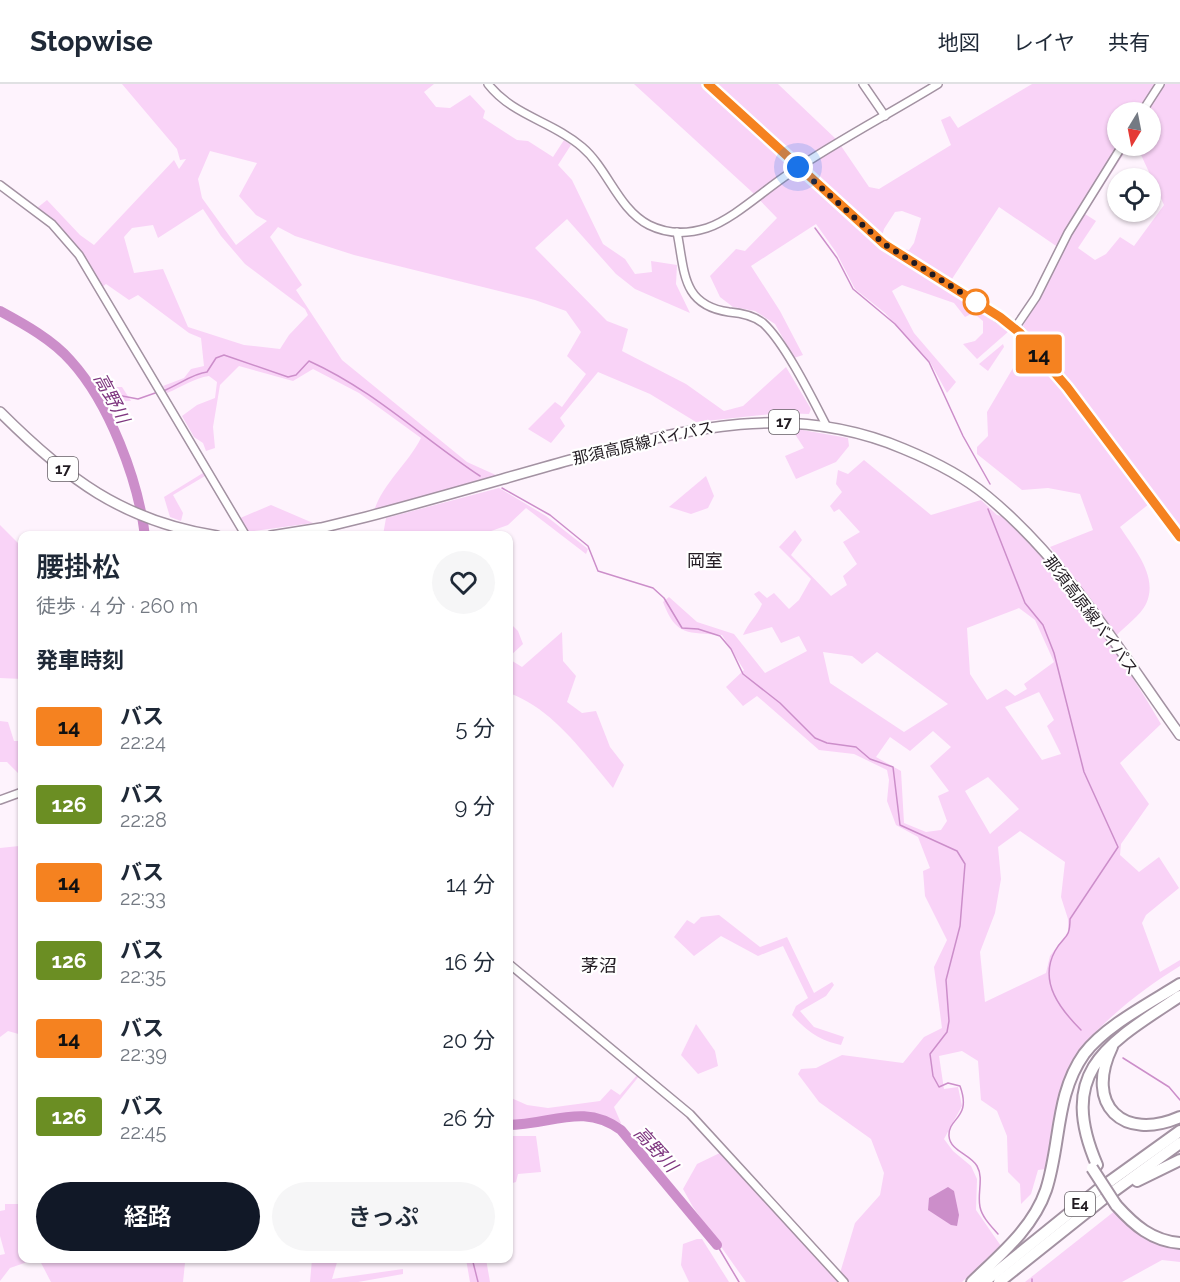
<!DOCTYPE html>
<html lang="ja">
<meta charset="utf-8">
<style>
body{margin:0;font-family:Raleway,"Noto Sans JP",sans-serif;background:#f6f6f7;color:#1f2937;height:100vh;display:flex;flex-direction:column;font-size:22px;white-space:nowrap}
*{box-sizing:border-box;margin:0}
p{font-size:20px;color:#747a83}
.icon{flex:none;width:33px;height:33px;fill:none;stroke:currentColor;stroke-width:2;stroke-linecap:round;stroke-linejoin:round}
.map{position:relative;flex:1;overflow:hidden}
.sheet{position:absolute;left:18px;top:447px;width:495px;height:732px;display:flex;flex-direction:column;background:#fff;border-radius:12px;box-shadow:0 2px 4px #0004}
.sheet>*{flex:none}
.badge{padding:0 12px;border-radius:4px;font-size:21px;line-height:39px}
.needle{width:39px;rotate:190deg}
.tools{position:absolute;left:1107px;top:18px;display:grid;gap:12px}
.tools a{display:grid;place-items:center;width:54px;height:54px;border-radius:50%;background:#fff;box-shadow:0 2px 4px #0004;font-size:30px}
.you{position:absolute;width:30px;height:30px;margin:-15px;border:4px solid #fff;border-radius:50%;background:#1a73e8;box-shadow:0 0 0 9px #1a73e833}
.map>.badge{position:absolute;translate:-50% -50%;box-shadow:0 0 0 3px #fff}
h2{padding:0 18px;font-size:22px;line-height:54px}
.round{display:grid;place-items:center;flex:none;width:63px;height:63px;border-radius:32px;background:#f6f6f7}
.head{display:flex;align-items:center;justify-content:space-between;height:102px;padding:0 18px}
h1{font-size:28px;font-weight:600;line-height:45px}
.button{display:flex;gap:12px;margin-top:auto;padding:12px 18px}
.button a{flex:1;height:69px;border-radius:36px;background:#111827;color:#fff;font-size:24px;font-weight:600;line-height:69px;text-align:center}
.button a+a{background:#f6f6f7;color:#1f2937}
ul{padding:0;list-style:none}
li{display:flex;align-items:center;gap:18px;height:78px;padding:0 18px}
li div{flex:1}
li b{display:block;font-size:22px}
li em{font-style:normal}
li .badge{min-width:66px;font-weight:700;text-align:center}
header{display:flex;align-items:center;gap:36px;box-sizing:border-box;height:84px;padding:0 30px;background:#fff;border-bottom:2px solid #e0e1e3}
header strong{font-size:28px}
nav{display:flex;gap:33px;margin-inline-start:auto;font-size:21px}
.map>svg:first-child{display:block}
.green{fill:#f9d3f7;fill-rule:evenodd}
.water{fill:#cc8eca}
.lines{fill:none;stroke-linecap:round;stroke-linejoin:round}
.stream{stroke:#cc8eca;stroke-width:1.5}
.river{stroke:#cc8eca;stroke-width:10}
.minor-casing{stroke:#a392a2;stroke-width:10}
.major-casing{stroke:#a392a2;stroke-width:12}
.highway-casing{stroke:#a392a2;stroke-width:14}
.minor{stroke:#fff;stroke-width:7}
.major{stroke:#fff;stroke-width:9}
.highway{stroke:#fff;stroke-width:10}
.highway-bridge-casing{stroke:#a392a2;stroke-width:14;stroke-linecap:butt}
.highway-bridge{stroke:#fff;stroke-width:10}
.line-casing{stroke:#fff;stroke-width:14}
.line{stroke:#f58220;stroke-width:9}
.walk{stroke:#211b21;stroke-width:6;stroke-dasharray:0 10.8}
.stop-dot{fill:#fff;stroke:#f58220;stroke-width:3}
.labels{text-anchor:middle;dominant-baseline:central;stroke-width:4.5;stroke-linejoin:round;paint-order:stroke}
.shield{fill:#fff;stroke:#645f64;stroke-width:1.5}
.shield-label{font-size:15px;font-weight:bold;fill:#211b21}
.street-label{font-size:16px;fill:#211b21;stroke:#fff}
.water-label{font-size:18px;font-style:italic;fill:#7e367f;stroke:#fff}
.neighbourhood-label{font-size:18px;fill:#211b21;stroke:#fff}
</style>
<header>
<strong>Stopwise</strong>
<nav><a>地図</a><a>レイヤ</a><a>共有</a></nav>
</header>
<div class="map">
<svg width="1180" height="1198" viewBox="0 0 1180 1198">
<rect width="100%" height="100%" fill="#fef3fd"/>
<!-- green -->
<g class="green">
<path d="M122,0H434L424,8L436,23L450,24L470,11L485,27L483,34L517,56L528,57L553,73L564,56L571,61L558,81L572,96L603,160L625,175L635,190L652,188L651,177L677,181L676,200L690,229L635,205L616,190L567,135L535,164L607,237L628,245L622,267L686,300L724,327L743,322L786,283L811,325L809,330L780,329L696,338L650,310L598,288L560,334L565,342L551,359L528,345L555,318L562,323L586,290L567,272L581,248L566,227L535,216L354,171L295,152L278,143L270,153L302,201L296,206L342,276L467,378L498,392L374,427C383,399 408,380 421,354L359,309L313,285L293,297L239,282L220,301L213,343L215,364L206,367L203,359L194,353L182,332L197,321L215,314L217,298L209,292C194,294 182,303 167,309L163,302L184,294L191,285L204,282L201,254L189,249L138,211L129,216L106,200L101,204L80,166L37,124L47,116L80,151L94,161L174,76L179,85L186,75L180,76L177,65ZM210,67L257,79L239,112L256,131L267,137L236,161L202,114L198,95ZM203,125L221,152L245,180L305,225L308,231L289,251L280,265L244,261L188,243L163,185L134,189L124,153L132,144L153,141L158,154Z"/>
<path d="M634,0H778L837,56L869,103L879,105L951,61L941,36L950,32L958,44L1032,0H1180V447L1022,244L1062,166L999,123L950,198L900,167L903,165L909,166L914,159L921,134L902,127L895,128L884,145L881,156L976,223L971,230L965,233L954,219L902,201L892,207L914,249L956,298L947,309L930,278L885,229L855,205L836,168L816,140L751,182L780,227L803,271L794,274L775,240L755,227L733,223L720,213L710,192L736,165L745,167L777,134L752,108ZM1118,28H1150V62H1137L1164,121L1134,162L1120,153L1106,170L1095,176L1078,164L1096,137L1085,130L1129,62H1118Z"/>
<path d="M981,226L1009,247L977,275L963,260L975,257L983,249V237L976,231Z"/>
<path d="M1003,260L1004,263L988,287L979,280Z"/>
<path d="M1020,272L1036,273L1149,420L1120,443C1134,465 1159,492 1146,520C1141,531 1125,542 1117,551L1050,463L1093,446L1080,410L1048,404L1022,406L977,370V363L988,352L987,328Z"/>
<path d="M97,303H122L131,317H105Z"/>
<path d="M791,344L848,354L849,362L836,378L796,395L785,372L804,364Z"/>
<path d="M864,376L931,431L981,416L997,431L1005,433C1067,493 1118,566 1161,640L1120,679L1149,720L1121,760L1120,771L1139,788L1159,773L1179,804L1146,831L1142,839L1160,888L1180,876V882C1144,904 1095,941 1073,977C1055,1008 1051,1050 1046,1085L1038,1086L1031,1110L1021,1120L1020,1100L1008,1088L1007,1052L997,1027L981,1016L978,977L962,967L939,972L944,1005L958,1003L962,1022L944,1055L953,1067L971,1082L977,1095L976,1126L1001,1162L962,1198H746L693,1123L683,1105L697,1080L726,1066L840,1189L855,1139L880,1111L884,1089L871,1055L819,1018L798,990L801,985L816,984L842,971L903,979L924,953L942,944L934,883L947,856L925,812L923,787L930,784L918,753L896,741L887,717L889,696L887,686L854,670L819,666L757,612L743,622L726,603L744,586L722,551C688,548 676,553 663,518L669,513L697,538L734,550L765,589L807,567L799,552L781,559L772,543L743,551C748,539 757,532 762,520L754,510L759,507L767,514L774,509L789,525L799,516L811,495L779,463L795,446L802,456L791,471L831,512L847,501L843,492L857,480L843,458L860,448L839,425L834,428L830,422L842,408L836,400L838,386L848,390ZM1019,524L1035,536L1054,578L1024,600L1027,605L1015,612L1006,605L987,616L970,590L967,544ZM823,568L852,572L862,580L877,568L948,620L904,648L830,599ZM1039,608L1054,636L1047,642L1061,670L1042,676L1005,623ZM933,647L951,663L930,682L949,707L938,712L947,737L941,746L926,748L904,739L901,687L876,673L890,653L910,667ZM988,693L1019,725L990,750L965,707ZM1020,747L1065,778L1061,813L1068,835V848L1050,872L1046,889L985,918L980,868L995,829L1001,795L998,763Z"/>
<path d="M203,389L205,392L173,411L183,429L181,437L170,433L164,413Z"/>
<path d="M706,392L714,412L708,424L691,430L669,423Z"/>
<path d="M499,404L546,432L588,465L586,470L526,424L508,441L480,451H383L386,434Z"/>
<path d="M271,421L313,439L247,448L238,435Z"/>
<path d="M0,441L22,463V494L19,504L22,506V595L0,594Z"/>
<path d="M509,538L518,547L523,560L509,573Z"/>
<path d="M562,548L563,577L576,592L567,618L582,629L596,627L610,663L624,681L613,704C583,668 553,625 509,609V575L522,583Z"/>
<path d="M0,637L8,638L14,657H22V693L7,678H0Z"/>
<path d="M19,762L22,764V951L8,947L0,953V764Z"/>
<path d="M719,831L760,863L787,853L814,909L832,898L834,901L826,912L800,927L814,943L844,953L841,961C819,956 808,948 792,931L796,922L808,914L783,862L758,872L721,852L694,872L674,853L687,836L694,840L701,833Z"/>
<path d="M696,940L715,967L718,982L698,990L681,971Z"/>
<path d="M638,990L640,991L614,1023L621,1039L618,1041C586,1018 569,1033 537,1038C528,1039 518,1037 509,1037V1013L527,1021L548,1024L600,1017L611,1005L620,1011Z"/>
<path d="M509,1052H536L541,1088L518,1090L516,1098L509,1100Z"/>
<path d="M5,1120H22V1174L36,1175L10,1184L0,1197V1171L5,1170L0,1152V1127L5,1126Z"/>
<path d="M1116,1126C1133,1146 1152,1163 1180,1164V1178L1162,1176L1122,1198H1025Z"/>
<path d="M697,1155H702L729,1198H689L681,1181L683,1160Z"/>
<path d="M236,1174L238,1177L185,1179L183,1198H51L39,1175Z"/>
<path d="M312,1175H338L332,1195L403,1185V1190L358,1198H310Z"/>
<path d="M466,1175H486L490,1198H470Z"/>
</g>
<!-- water -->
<path class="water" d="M948,1103L954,1107L959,1131L957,1142L951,1141L928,1126L929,1114Z"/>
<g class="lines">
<!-- stream -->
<g class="stream">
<path d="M815,144L837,174L853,205L895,240L929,278L963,352L990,400"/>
<path d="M91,306L138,315L158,308"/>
<path d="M163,307C178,301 194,289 207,288L216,274L224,271L288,293L296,291L309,277C375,307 421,353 480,392"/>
<path d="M502,404L550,431L588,462L598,487L653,504L664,514L682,544L698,545L720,552L731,565L743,590L780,619L815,654L827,659L856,663L870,675L893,683L900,741L957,767L965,780L960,842L946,896L949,937L947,948L930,970L933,992L939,1003L948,999L960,1002C972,1035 948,1033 949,1052C950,1067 970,1070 977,1082C984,1094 977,1110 980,1123C982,1133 991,1142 998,1150"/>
<path d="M988,425L1025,519L1043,541L1054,569L1084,688L1118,763L1070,835C1070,856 1064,851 1055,867C1038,898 1061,926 1081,946"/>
<path d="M1123,974L1169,1003L1180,1016"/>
<path d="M717,1161L739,1198"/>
<path d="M472,1174L478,1198"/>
<path d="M1032,1195V1198"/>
</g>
<!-- river -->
<g class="river">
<path d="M0,227C24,240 53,256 71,277C109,319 138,395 145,452"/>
<path d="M508,1041C551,1041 583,1018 621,1046L717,1161"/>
</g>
<defs>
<g id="minor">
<path d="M488,0C513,32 552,37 582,63C608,85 618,125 649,141C667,150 688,150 707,144C734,135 765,105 790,89C837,57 889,30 938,0"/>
<path d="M863,0L885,32"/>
<path d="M1142,28L1160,0"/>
<path d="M0,101L52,140L79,171L246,452"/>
<path d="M677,148C685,187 681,221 729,228C741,229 753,231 763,239C785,259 812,314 826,341"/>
<path d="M1015,244L1036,213L1068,149L1122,62"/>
<path d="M0,716L22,708"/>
<path d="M508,879L690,1030L844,1198"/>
</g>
<g id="major">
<path d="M708,0L884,160L987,225L1020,248L1067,303L1180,453"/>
<path d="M0,328C66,394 122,437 217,452"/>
<path d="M271,452L321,444L366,433C434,415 502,395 570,376C686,345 788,316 904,365C933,377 963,392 987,412C1066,477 1121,569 1180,651"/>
</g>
<g id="highway">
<path d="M1112,963C1084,1021 1123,1058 1180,1033"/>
<path d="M1097,1081C1056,986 1109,959 1180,912"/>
<path d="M1137,1097L1180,1076"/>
<path d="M1116,1121C1134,1141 1152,1157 1180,1159"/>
<path d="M972,1198C1000,1171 1033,1144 1046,1106C1061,1060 1055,1011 1084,970C1105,942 1150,919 1180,900"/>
<path d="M984,1198L1098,1106L1180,1047"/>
<path d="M999,1198L1103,1115L1180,1059"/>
</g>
</defs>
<!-- minor casing -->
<use href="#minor" class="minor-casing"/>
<!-- major casing -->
<use href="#major" class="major-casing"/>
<!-- highway casing -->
<use href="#highway" class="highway-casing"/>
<!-- minor -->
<use href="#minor" class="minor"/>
<!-- major -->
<use href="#major" class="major"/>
<!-- highway -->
<use href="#highway" class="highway"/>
<defs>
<path id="highway-bridge" d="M1092,1084L1116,1121"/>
</defs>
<!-- highway-bridge casing -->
<use href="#highway-bridge" class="highway-bridge-casing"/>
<!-- highway-bridge -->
<use href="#highway-bridge" class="highway-bridge"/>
</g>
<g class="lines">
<defs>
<path id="line" d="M708,0L884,160L1000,233L1020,249L1067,303L1180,453"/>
</defs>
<!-- line casing -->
<use href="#line" class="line-casing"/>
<!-- line -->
<use href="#line" class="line"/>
<!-- walk -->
<path class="walk" d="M798,83L884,160L976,218"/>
</g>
<!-- markers -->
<circle class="stop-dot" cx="976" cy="218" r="12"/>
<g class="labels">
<!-- shield labels -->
<g class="shield">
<rect x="769" y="326" width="30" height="24" rx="4.5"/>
<rect x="48" y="373" width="30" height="24" rx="4.5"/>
<rect x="1065" y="1108" width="30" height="24" rx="4.5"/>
</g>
<g class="shield-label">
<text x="784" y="338">17</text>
<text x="63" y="385">17</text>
<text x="1080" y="1120">E4</text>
</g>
<!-- street labels -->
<g class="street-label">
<text transform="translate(643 359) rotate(-13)">那須高原線バイパス</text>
<text transform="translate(1091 531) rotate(53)">那須高原線バイパス</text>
</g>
<!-- water labels -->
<g class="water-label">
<text transform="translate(112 314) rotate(62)">高野川</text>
<text transform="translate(656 1065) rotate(48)">高野川</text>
</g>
<!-- neighbourhood labels -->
<g class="neighbourhood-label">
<text x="705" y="476">岡室</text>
<text x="599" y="881">茅沼</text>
</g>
</g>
</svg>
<div class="tools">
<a><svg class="needle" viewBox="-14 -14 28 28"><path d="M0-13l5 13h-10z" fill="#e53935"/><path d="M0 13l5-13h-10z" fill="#747a83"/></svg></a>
<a><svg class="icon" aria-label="locate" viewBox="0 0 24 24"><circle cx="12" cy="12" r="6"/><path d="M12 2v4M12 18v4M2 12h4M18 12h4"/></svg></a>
</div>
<div class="you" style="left:798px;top:83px"></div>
<b class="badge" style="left:1039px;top:270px;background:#f58220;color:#111">14</b>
<section class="sheet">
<div class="head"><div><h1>腰掛松</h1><p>徒歩 · 4 分 · 260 m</p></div><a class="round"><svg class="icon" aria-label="heart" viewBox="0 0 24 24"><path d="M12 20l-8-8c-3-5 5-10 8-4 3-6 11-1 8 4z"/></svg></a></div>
<h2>発車時刻</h2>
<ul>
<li><span class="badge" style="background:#f58220;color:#111">14</span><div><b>バス</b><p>22:24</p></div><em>5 分</em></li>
<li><span class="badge" style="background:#6b8e23;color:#fff">126</span><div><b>バス</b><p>22:28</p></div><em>9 分</em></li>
<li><span class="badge" style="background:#f58220;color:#111">14</span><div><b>バス</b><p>22:33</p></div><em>14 分</em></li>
<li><span class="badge" style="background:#6b8e23;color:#fff">126</span><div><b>バス</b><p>22:35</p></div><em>16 分</em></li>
<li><span class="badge" style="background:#f58220;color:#111">14</span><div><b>バス</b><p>22:39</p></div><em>20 分</em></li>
<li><span class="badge" style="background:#6b8e23;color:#fff">126</span><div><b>バス</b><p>22:45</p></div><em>26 分</em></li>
</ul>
<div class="button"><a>経路</a><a>きっぷ</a></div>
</section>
</div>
